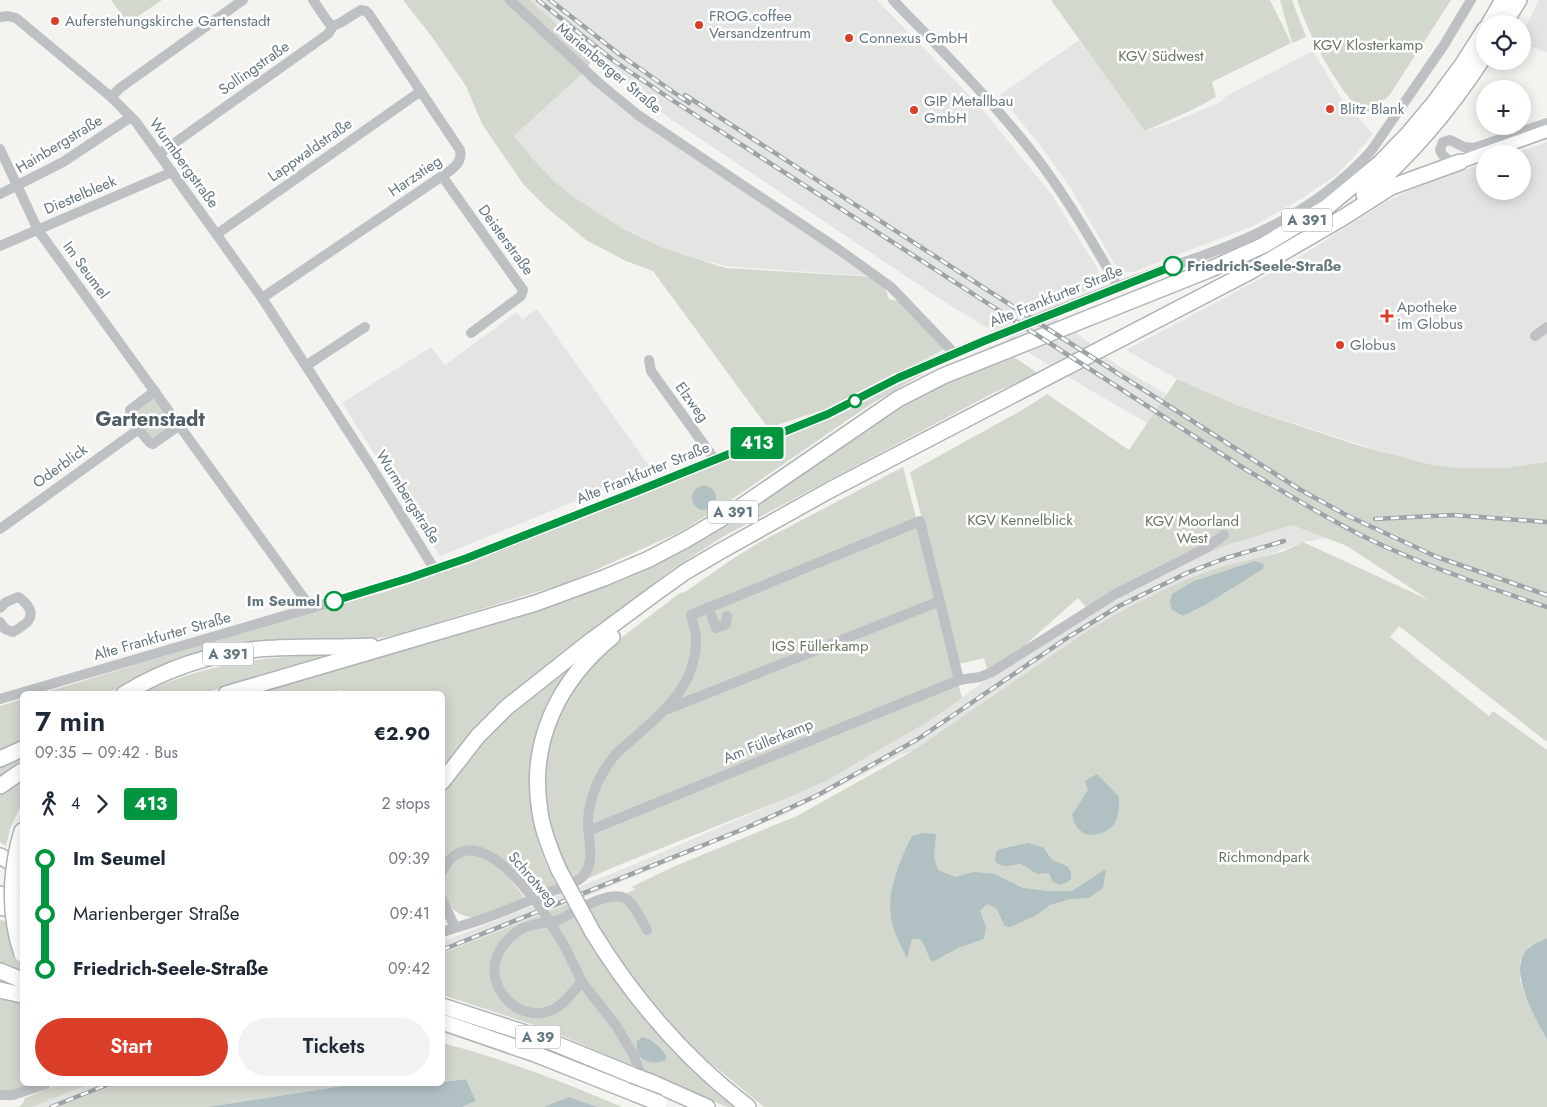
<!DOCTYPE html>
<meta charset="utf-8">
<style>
body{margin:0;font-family:Jost,sans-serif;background:#f2f2f3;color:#1f2937;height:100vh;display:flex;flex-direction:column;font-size:19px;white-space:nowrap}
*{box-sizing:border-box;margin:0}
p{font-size:16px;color:#747a83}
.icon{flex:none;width:28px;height:28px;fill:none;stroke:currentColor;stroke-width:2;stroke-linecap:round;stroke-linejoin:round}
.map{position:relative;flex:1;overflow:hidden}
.panel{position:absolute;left:20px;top:691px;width:425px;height:395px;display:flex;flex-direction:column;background:#fff;border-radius:8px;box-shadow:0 2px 12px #0003}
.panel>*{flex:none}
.badge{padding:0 10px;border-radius:4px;font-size:18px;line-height:32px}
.controls{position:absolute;left:1476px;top:15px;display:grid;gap:10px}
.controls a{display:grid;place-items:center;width:55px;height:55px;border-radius:50%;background:#fff;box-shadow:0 2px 12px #0003;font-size:25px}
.map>.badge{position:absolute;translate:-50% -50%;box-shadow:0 0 0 2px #fff}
.legs{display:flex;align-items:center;gap:8px;height:55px;padding:0 15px;font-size:16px}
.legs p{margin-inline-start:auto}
.overview{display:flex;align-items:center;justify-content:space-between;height:85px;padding:0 15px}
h1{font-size:28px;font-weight:600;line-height:38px}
.button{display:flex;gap:10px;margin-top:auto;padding:10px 15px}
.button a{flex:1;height:58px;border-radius:30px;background:#db3e28;color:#fff;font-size:20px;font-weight:600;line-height:58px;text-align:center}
.button a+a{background:#f2f2f3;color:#1f2937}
ul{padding:0 15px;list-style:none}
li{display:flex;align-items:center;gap:18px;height:55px;font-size:19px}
li i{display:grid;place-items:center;width:8px;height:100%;margin:0 6px;background:currentColor}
li i::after{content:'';width:12px;height:12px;margin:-6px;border:4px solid;border-radius:50%;background:#fff}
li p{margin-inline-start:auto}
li:first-child i{background:linear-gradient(#0000 50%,currentColor 0)}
li:last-child i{background:linear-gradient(currentColor 50%,#0000 0)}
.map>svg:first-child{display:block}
.built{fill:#e4e5e3}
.green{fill:#d3d8cf}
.water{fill:#b1c0c3}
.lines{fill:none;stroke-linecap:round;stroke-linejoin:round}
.major-casing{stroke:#aeb4b6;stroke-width:15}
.highway-casing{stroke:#aeb3b5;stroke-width:18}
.minor{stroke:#bdc1c4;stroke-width:10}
.major{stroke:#fff;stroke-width:12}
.highway{stroke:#fff;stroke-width:15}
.rail-casing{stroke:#9ca4a8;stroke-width:4.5}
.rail{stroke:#fff;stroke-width:2.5;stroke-dasharray:8;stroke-linecap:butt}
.highway-bridge-casing{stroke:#aeb3b5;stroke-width:18;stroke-linecap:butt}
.minor-bridge{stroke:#bdc1c4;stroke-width:10}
.highway-bridge{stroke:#fff;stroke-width:15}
.line-1-casing{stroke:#fff;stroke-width:11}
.line-1{stroke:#009640;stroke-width:8}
.poi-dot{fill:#db3e28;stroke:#fff;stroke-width:2}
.stop-1-dot{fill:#fff;stroke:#009640;stroke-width:2.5}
.labels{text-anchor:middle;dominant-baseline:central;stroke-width:5;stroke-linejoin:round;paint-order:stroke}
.shield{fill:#fff;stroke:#929fa5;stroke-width:1}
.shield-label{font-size:14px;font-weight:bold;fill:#64767f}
.poi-label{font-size:15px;fill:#64767f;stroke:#fff;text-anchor:start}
.park-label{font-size:15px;fill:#697762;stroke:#fff}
.street-label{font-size:15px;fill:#64767f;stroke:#fff}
.stop-label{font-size:15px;font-weight:bold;fill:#64767f;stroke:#fff;text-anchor:start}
.district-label{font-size:20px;font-weight:bold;fill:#515e65;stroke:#fff}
</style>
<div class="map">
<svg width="1547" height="1107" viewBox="0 0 1547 1107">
<rect width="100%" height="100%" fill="#f4f3ef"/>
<!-- built -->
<g class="built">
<path d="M530,0H877L978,104L1052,195L1097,268L1100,285L1047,310L1117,365L1353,504L1344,535L1303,542L1266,556L1219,567L1182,581L1090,629L911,752L901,755L786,814L568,904L443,953V942L628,867L826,781L926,723L989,678L1090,612L1185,562L1303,514L1092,391L943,301L669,118L577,42Z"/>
<path d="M1539,0H1547V53L1526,44L1523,41V33Z"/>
<path d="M1079,40L1146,131L1168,124L1221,102L1226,96L1313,51L1341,98L1373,134L1356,154L1335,176L1302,198L1255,225L1133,272H1122L1116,266L1070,187L1042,148L1000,95Z"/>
<path d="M582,74L631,116L864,271L868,276L749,268L726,266L702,260L661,247L623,229L574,197L555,182L533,159L514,136Z"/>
<path d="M1547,142V462L1505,468H1460L1432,465L1396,456L1239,406L1177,379L1126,350L1290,263L1387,201L1422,185L1485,163V191H1522V154H1512Z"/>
<path d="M537,309L652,470L440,556L342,403L431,347L445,365L517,312L522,320Z"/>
<path d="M90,1084H116L58,1107H32Z"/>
</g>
<!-- green -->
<g class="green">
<path d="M111,0H162L128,23Z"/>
<path d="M403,0H530L577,42L592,61L582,74L514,136L533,159L555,182L574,197L623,229L661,247L725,268L875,277L884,285L889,299L902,302L947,348L832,407L768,428L653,271L626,261L586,240L546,207L523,184L482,124L466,86L432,37Z"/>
<path d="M1051,0H1270L1291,43L1212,82L1216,97L1192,110L1145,131Z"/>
<path d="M1280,0H1292L1306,37L1292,43Z"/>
<path d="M1297,0H1451L1389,96L1363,116C1333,79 1313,45 1297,0Z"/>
<path d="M1014,357L1039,374L995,392L724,536L670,571L609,618L480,724L455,753L443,770L442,694H347L340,690L325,694H250L607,585C655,565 701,543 745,514C798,481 846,439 900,407C936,386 975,371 1014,357Z"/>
<path d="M927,369L928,371L868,406L734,498L682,531L569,582L397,635L368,640L321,641L295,638L245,643L204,651L184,657L127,682L107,694H40L296,616L384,592L471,563L834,416L902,380Z"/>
<path d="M1177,379L1239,406L1360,446L1432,465L1460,468H1505L1547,462V742L1399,626L1390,637L1489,716L1493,711L1547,750V938L1529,947L1524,954L1520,961V980L1524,992L1547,1040V1107H764L718,1069L695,1052L630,977L586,911L636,889L631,887L675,866L797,816L911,752L1090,629L1133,605L1182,581L1219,567L1282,552L1303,542L1429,600L1347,546L1292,525L1230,544L1185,562L1090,612L1078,598L1024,646L988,672L984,658L959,664L910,472L1024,409L1047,394L1129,450Z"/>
<path d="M154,398L172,424L170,428L154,438C146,435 137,421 135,412L150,399Z"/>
<path d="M903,467L962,698L926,723L826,781L792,796L614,867L572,886L554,849L542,804L547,736L567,694L609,647L680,593L685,592L731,560L760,542Z"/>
<path d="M323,655H335L200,694H141C201,665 257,657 323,655Z"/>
<path d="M575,662C569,670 562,678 557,686C524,735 524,797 541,851C545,863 552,875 557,886L539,895C514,866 480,826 443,861V791C462,761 487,733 514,709C533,692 555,677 575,662Z"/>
<path d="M22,699V743L0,753V706Z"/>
<path d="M22,754V763L0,779V764Z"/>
<path d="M22,778V803L10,829L6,846L0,842V793Z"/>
<path d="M474,853L504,870L526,900C515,903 484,917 475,917C442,918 430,872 459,857C463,855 469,854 474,853Z"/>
<path d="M568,904L589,940L611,972L740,1107H727L549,1030L443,995V953Z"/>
<path d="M0,920L22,924V975L0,966Z"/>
<path d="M0,993L22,998V1084H39L0,1093Z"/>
<path d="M442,1043C504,1059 564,1082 622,1107H598L569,1097L543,1107H462L476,1101L466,1079L443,1082Z"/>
<path d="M59,1084H90L32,1107H19L23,1103L25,1098Z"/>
<path d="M116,1084H177L203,1086L214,1084H355L207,1107H58Z"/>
</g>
<!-- water -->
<g class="water">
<circle cx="704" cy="498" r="12"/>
<path d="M1255,561L1264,564L1263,569L1205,605L1183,616L1172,610L1170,602L1172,594L1194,581Z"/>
<path d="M1097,774L1119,797C1119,806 1119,816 1114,824C1108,833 1091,838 1082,832C1076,828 1074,821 1072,815L1088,790L1085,781Z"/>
<path d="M923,833L936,834L934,858L938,870L955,877L974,872L994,874L1023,888L1048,891H1072L1106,869L1103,888L1089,898L1070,899L1050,905L1035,916L1010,927L1005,926L996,908L987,904L980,911L986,927L984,939L960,947L932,962C927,955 926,946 920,939H912L907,958C902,947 896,937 893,926C884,896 899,862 912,836Z"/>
<path d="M1028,843L1044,848L1052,860L1067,866L1071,872V878L1068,882L1059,885L1052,881L1049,873L1037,874L1021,864C1011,864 1004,870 995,861L996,852L1000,849Z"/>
<path d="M1547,938V1040C1536,1018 1504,967 1530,947C1535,943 1542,941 1547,938Z"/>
<path d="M642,1037C652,1039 661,1047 666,1056V1060C656,1065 640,1063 637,1050C636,1047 637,1044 637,1041Z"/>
<path d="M466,1079L476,1101L462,1107H207L355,1084H442L443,1082Z"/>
<path d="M569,1097L598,1107H543Z"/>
</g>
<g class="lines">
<defs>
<path id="major" d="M1460,162L1547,131"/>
<g id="highway">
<path d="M1489,24L1503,0"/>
<path d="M1504,24L1519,0"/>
<path d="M1364,195C1412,155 1451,108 1485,55"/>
<path d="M124,694C170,666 222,650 276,648C308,646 339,648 371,646"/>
<path d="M226,694L536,603L604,578L649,559L687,539L739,508L898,399L943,376L1211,269L1264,245L1327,207L1380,163L1408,134L1434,103L1462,65L1485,29"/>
<path d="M0,759L22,749"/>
<path d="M442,782L478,736L507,707L588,643L657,592L685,572L719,552L830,490L1251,271L1344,217L1391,187L1460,162"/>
<path d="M0,786L22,771"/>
<path d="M18,846L22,831"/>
<path d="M0,856L22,869"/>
<path d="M559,870C551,852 543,833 540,812C528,742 559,680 612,637"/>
<path d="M0,894L22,899"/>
<path d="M0,907L22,912"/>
<path d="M592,931C633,998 685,1059 748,1107"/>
<path d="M0,971L22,980"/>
<path d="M0,990L22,995"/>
<path d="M442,1006L544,1039L632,1075"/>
<path d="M442,1022L535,1054L636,1094"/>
<path d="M653,1083L707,1107"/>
</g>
</defs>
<!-- major casing -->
<use href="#major" class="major-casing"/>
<!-- highway casing -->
<use href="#highway" class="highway-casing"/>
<!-- minor -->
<g class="minor">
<path d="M313,0L328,22L333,26"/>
<path d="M510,0L599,83L638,115L838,249L891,287L954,353"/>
<path d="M893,0C943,52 995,103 1039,161C1069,201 1094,244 1118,287"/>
<path d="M0,17L8,16L16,18L111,97L136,122L262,298L372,468L435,570"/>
<path d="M111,97L120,88L243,0"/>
<path d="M0,149L38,230L311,608"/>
<path d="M159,154L328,34L333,26L340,23L361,10L366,11L369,14L460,150C462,159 458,164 451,170L262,298"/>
<path d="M1459,162C1450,161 1443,159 1440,150L1443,142L1450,140L1464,147L1474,148L1547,123"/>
<path d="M442,176L523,290L521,296L471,333"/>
<path d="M0,194L63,162L131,117"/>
<path d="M217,234L421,91"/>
<path d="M0,246L172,172"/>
<path d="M1535,336L1547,327"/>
<path d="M649,360L651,371L715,460"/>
<path d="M307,365L365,327"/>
<path d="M155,391L130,410C129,422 143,434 150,443L153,444L180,425"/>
<path d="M0,529L139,429"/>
<path d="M708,607L716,628L726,624L727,616"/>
<path d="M0,608L6,602L18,597C22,599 24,601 27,605C37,618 25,625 13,632L5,629L0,622"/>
<path d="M959,680L980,677L992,672L1114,595L1206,548L1224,535"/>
<path d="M0,699L311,608L435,570L498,547L810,421C841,409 869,393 898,378C935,360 974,345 1013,329C1060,309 1108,290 1156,272C1174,265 1192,260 1210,253C1271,231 1327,200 1371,151L1444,45L1471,0"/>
<path d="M668,709L940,601"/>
<path d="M442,872C461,830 499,858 519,881"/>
<path d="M442,900L455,927"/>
<path d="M442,932C457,927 472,923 486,918C508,910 529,901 550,892C560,888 577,884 584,875C596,860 587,836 588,819C590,795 601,772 616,754C650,722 696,693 696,641C697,632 692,623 691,615L920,521L959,680L588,831"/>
<path d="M565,947L582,982L617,1027L634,1056L643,1081L648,1103"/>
<path d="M582,982C573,991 564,1005 552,1010C518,1025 483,985 498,954C503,943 512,935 521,929C532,923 546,924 558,920C574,913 604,892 622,897C634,901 641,920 647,930"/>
<path d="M0,1095H13L46,1084"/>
</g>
<!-- major -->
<use href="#major" class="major"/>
<!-- highway -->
<use href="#highway" class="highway"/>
<defs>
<g id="rail">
<path d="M538,0L614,61L672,100L1245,469C1291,496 1337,525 1386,547C1438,570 1492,589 1547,607"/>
<path d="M550,0L619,54L689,103"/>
<path d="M685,95L1023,313L1299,489L1348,516L1437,557L1547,595"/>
<path d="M1375,519L1453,515L1547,522"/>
<path d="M442,950L746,828L818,795L918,739L1070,636L1119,606L1189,572L1226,558L1284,541"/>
<path d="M51,1107L109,1084"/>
</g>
</defs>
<!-- rail casing -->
<use href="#rail" class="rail-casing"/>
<!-- rail -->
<use href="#rail" class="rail"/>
<defs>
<g id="highway-bridge">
<path d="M18,846C10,882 10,919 22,954"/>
<path d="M559,870L592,931"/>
<path d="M632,1075L653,1083"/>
<path d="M636,1094L659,1103"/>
</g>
</defs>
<!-- highway-bridge casing -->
<use href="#highway-bridge" class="highway-bridge-casing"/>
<!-- minor-bridge -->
<path class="minor-bridge" d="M519,881L539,905L565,947"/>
<!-- highway-bridge -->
<use href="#highway-bridge" class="highway-bridge"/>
</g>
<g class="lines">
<defs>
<path id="line-1" d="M334,601L409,578L467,558L640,490L828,414L898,378L984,341L1173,266"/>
</defs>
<!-- line-1 casing -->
<use href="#line-1" class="line-1-casing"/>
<!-- line-1 -->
<use href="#line-1" class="line-1"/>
</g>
<!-- markers -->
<g class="poi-dot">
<circle cx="55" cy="21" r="5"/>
<circle cx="699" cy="25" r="5"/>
<circle cx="849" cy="38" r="5"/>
<circle cx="1330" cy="109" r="5"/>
<circle cx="914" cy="110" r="5"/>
<path d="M1384.5 308.5h5v5h5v5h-5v5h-5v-5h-5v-5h5z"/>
<circle cx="1340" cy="345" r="5"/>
</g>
<g class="stop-1-dot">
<circle cx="1173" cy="266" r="9"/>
<circle cx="855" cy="401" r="6"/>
<circle cx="334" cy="601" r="9"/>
</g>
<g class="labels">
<!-- shield labels -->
<g class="shield">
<rect x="1282" y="208.5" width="50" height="23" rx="4"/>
<rect x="708" y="500.5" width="50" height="23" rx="4"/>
<rect x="203" y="642.5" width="50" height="23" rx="4"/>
<rect x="515.5" y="1025.5" width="45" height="23" rx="4"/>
</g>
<g class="shield-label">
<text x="1307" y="220">A 391</text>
<text x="733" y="512">A 391</text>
<text x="228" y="654">A 391</text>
<text x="538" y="1037">A 39</text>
</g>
<!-- poi labels -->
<g class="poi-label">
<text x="709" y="16">FROG.coffee<tspan x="709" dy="17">Versandzentrum</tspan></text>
<text x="65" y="21">Auferstehungskirche Gartenstadt</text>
<text x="859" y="38">Connexus GmbH</text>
<text x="924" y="101">GIP Metallbau<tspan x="924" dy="17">GmbH</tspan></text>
<text x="1340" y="109">Blitz Blank</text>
<text x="1397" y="307">Apotheke<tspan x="1397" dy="17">im Globus</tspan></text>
<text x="1350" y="345">Globus</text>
</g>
<!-- park labels -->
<g class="park-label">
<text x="1368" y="45">KGV Klosterkamp</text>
<text x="1161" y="56">KGV Südwest</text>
<text x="1020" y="520">KGV Kennelblick</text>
<text x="1192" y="521">KGV Moorland<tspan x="1192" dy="17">West</tspan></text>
<text x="820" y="646">IGS Füllerkamp</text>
<text x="1264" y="857">Richmondpark</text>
</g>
<!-- street labels -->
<g class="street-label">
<text transform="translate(254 68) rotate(-35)">Sollingstraße</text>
<text transform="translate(609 68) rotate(40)">Marienberger Straße</text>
<text transform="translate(59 144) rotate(-31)">Hainbergstraße</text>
<text transform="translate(310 150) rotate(-35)">Lappwaldstraße</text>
<text transform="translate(184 163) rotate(54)">Wurmbergstraße</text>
<text transform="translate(415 176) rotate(-34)">Harzstieg</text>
<text transform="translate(80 195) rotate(-23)">Diestelbleek</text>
<text transform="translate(506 240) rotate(54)">Deisterstraße</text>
<text transform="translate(86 270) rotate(54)">Im Seumel</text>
<text transform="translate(1056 296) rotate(-22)">Alte Frankfurter Straße</text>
<text transform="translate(692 402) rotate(54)">Elzweg</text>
<text transform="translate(60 466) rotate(-36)">Oderblick</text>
<text transform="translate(643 473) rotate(-22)">Alte Frankfurter Straße</text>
<text transform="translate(408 497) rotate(58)">Wurmbergstraße</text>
<text transform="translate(162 636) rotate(-16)">Alte Frankfurter Straße</text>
<text transform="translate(768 741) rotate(-22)">Am Füllerkamp</text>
<text transform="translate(533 879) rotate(49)">Schrotweg</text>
</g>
<!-- stop labels -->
<g class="stop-label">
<text x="1187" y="266">Friedrich-Seele-Straße</text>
<text x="320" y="601" text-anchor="end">Im Seumel</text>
</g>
<!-- district labels -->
<g class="district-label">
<text x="150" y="419">Gartenstadt</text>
</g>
</g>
</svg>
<div class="controls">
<a><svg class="icon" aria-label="locate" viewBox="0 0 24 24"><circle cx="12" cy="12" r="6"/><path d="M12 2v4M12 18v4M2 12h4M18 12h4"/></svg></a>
<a>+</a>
<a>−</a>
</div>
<b class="badge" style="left:757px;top:443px;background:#009640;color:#fff">413</b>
<section class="panel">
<div class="overview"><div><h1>7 min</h1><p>09:35 – 09:42 · Bus</p></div><b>€2.90</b></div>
<div class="legs"><svg class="icon" aria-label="walk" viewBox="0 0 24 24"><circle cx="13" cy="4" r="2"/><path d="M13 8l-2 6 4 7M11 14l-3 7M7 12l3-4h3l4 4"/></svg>4<svg class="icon" aria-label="forward" viewBox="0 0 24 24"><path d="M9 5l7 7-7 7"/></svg><b class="badge" style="background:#009640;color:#fff">413</b><p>2 stops</p></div>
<ul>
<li><i style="color:#009640"></i><b>Im Seumel</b><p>09:39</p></li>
<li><i style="color:#009640"></i><span>Marienberger Straße</span><p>09:41</p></li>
<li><i style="color:#009640"></i><b>Friedrich-Seele-Straße</b><p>09:42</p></li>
</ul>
<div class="button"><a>Start</a><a>Tickets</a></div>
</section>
</div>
